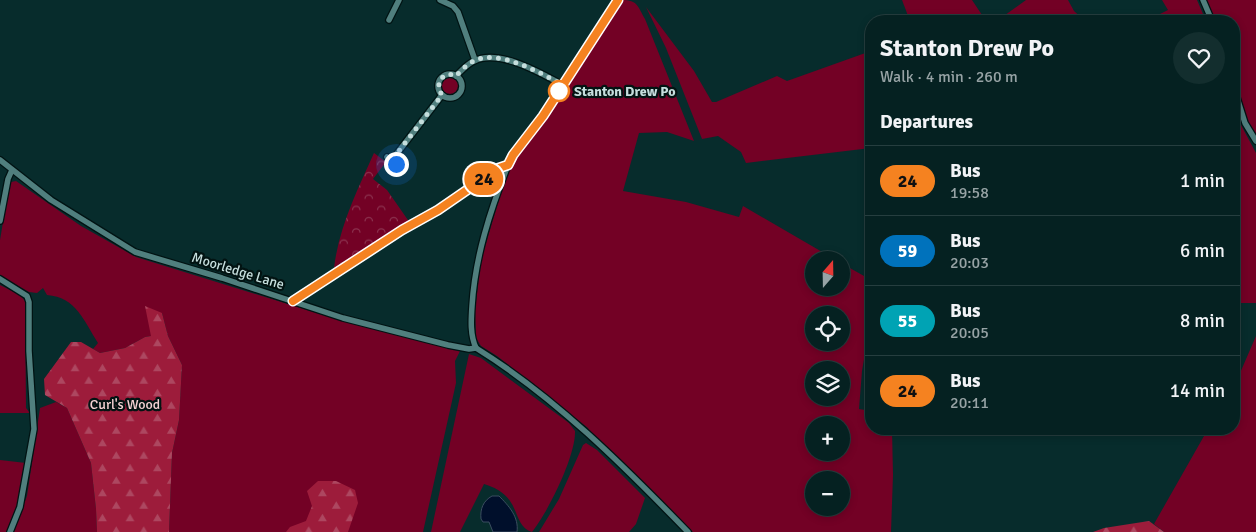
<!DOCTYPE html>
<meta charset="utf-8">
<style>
body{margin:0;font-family:Signika,sans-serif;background:#132e2e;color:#f1f3f6;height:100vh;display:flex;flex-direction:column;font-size:19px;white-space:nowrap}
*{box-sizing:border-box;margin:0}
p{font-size:16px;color:#97a3a5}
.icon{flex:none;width:28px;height:28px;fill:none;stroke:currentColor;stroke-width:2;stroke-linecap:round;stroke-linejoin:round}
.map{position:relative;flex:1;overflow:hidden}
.drawer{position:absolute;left:865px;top:15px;width:375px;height:420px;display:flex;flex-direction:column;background:#052121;border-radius:20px;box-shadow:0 2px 8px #0003,0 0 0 1px #263e3f}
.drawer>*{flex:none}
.badge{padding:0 10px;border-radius:16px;font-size:18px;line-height:32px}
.needle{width:32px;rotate:20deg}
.fabs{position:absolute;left:805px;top:251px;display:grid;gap:10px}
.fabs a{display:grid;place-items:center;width:45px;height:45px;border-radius:50%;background:#052121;box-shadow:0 2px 8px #0003,0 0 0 1px #263e3f;font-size:25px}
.you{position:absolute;width:25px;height:25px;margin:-12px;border:4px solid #fff;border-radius:50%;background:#1a73e8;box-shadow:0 0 0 8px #1a73e833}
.map>.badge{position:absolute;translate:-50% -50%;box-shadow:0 0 0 2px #fff}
h2{padding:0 15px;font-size:19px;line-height:45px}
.round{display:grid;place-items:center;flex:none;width:52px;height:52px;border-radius:26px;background:#132e2e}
.overview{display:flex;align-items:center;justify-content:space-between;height:85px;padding:0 15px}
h1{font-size:24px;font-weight:700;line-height:38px}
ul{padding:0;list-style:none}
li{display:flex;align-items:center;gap:15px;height:70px;padding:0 15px;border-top:1px solid #263e3f}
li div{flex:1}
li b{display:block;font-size:19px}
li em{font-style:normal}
li .badge{min-width:55px;font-weight:700;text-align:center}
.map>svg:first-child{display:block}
.grass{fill:#730125;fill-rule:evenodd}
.forest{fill:url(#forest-firs)}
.park{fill:url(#park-crowns)}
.water{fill:#000f2b;stroke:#3b4d60}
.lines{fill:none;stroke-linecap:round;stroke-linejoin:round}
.minor-casing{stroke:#001313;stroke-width:8}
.minor{stroke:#507f7e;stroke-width:5.5}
.line-casing{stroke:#fff;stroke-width:11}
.line{stroke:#f58220;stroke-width:8}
.walk{stroke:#c6dedd;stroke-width:5;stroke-dasharray:0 9}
.stop-dot{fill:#fff;stroke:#f58220;stroke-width:2.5}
.labels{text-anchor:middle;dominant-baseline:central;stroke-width:4.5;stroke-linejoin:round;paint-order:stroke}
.stop-label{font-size:14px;font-weight:bold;fill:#c6dedd;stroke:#021312;text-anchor:start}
.street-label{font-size:14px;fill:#c6dedd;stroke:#021312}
.park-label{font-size:14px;fill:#f6d3d5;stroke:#021312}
</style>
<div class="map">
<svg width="1256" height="532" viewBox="0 0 1256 532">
<defs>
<pattern id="forest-firs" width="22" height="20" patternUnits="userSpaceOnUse" patternTransform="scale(1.25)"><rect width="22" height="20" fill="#9d1c3b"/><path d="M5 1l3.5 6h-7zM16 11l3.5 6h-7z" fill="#ad4760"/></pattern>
<pattern id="park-crowns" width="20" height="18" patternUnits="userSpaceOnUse" patternTransform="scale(1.25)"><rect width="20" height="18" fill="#730125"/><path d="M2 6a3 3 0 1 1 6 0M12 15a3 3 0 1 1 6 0" fill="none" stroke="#8c324f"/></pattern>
</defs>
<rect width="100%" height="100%" fill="#072c2c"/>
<!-- grass -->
<g class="grass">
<path d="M622,0C638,0 638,7 645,19L694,141L667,132L639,133L623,191L686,202L739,217L743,206L836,260H814V288H841V263L864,276L871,278V318L862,371L859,409L871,411V429H892L893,475L891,532H693L590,433L588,428L497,356L481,346L476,338L475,310L481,260L506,176L514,159L557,103L618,8ZM814,315H841V342H814ZM814,370H841V398H814ZM814,425H841V452H814ZM814,480H841V508H814Z"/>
<path d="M902,0H972L986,21H910Z"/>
<path d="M1026,0H1068L1074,11L1085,21H990L1001,18Z"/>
<path d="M1162,0H1197L1206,21H1146L1168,10Z"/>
<path d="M1206,0H1256V136L1246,119L1234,80V21H1215Z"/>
<path d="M646,7L694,71L712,102H716L777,76L787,81L871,51V148L746,163L741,152L718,136L702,139L666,48Z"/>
<circle cx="450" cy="86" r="8"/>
<path d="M1234,107L1242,127L1256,153V303H1234Z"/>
<path d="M16,181L81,226L136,257L336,319L460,351L455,361L456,383L423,532H169L172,453L179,420L182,365L168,336L162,313L151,336L145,337L125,348L100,353L93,349L98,343C84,321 76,297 47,295L43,288L37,293L29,292L0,276V240L9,186L11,182Z"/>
<path d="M0,285L20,295L25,301L26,408L30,413H0Z"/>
<path d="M1256,336V532H1164L1154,524L1208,429H1234V387Z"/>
<path d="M469,354L481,358L569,423L575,431C576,456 548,512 532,532C518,528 518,512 510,501C504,492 494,487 484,484L460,532H431Z"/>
<path d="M56,402L67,408L91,463L96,509L97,532H13L27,496L40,408Z"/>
<path d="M586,443L597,450L645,498L636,524L629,532H539L559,499L583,445Z"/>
<path d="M0,460L26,463L16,510L7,532H0Z"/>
</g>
<!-- forest -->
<g class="forest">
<path d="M145,306L162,313L168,336L182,365L179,420L172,453L169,532H97L96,509L91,463L67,408L45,395L44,379L71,342H81L100,353L125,348L145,337L151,336Z"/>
<path d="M318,481H336L355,490L358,503L348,532H286L290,527L306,521L312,506L307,491Z"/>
<path d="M1149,521L1164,532H1093L1104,528Z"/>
</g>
<!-- park -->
<path class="park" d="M374,153L386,162L373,179L387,190L410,223L334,268C339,227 357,191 374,153Z"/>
<!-- water -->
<path class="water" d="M492,496H499C509,506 519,517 517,532H493L489,522H483L481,519C480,509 483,501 492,496Z"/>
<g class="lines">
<defs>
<g id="minor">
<path d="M440,0L453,6L458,12L475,60"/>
<path d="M1203,0L1212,21"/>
<path d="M389,20L399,0"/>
<circle cx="450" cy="86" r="12"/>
<path d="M456,76C461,71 467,64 474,61C499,48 542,74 563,85"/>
<path d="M1234,88L1245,123L1256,141"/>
<path d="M387,157L396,164"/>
<path d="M0,160L51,200L135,252L222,278L343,318L448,345L469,349L476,348"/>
<path d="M392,160L442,95"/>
<path d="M0,221L8,179L12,170"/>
<path d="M0,279L27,296L29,302V351L34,429L20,507L10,532"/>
<path d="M293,301L402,230L438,210L499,169L508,165L513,155L543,116L618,0"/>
<path d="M476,348C555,397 623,465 688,532"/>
<path d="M476,348C470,335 471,320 472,306C475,257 490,211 508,165"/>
</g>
</defs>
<!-- minor casing -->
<use href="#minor" class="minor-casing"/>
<!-- minor -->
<use href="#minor" class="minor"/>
</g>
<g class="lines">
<defs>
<path id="line" d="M293,301L402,230L438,210L499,168L508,165L513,155L543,116L618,0"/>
</defs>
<!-- line casing -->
<use href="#line" class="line-casing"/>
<!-- line -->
<use href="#line" class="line"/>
<!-- walk -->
<path class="walk" d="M396,164L392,160L442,95L438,88L441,78L449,74L456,76C461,71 467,64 474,61C498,48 542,74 563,85L559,91"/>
</g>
<!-- markers -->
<circle class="stop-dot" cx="559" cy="91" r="10"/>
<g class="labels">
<!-- stop labels -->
<g class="stop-label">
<text x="574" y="91">Stanton Drew Po</text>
</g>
<!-- street labels -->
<g class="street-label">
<text transform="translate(238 271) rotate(17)">Moorledge Lane</text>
</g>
<!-- park labels -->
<g class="park-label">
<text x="125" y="404">Curl's Wood</text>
</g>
</g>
</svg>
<div class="fabs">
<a><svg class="needle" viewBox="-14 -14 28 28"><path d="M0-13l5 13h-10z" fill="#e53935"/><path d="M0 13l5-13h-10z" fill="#97a3a5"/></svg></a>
<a><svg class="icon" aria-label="locate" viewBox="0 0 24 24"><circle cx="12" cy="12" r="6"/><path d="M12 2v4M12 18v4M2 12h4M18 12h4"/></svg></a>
<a><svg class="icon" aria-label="layers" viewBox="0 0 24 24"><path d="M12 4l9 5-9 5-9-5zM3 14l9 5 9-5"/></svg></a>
<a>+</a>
<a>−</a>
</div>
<div class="you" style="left:396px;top:164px"></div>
<b class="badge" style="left:484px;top:179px;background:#f58220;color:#111">24</b>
<section class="drawer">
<div class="overview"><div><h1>Stanton Drew Po</h1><p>Walk · 4 min · 260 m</p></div><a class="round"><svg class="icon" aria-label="heart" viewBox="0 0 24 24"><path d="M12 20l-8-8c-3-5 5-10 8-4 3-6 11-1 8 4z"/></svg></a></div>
<h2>Departures</h2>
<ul>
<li><span class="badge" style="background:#f58220;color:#111">24</span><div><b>Bus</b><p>19:58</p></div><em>1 min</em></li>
<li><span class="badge" style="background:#0072bc;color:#fff">59</span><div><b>Bus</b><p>20:03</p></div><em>6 min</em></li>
<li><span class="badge" style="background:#00a3b4;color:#fff">55</span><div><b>Bus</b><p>20:05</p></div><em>8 min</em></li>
<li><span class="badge" style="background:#f58220;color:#111">24</span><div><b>Bus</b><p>20:11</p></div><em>14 min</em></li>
</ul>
</section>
</div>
